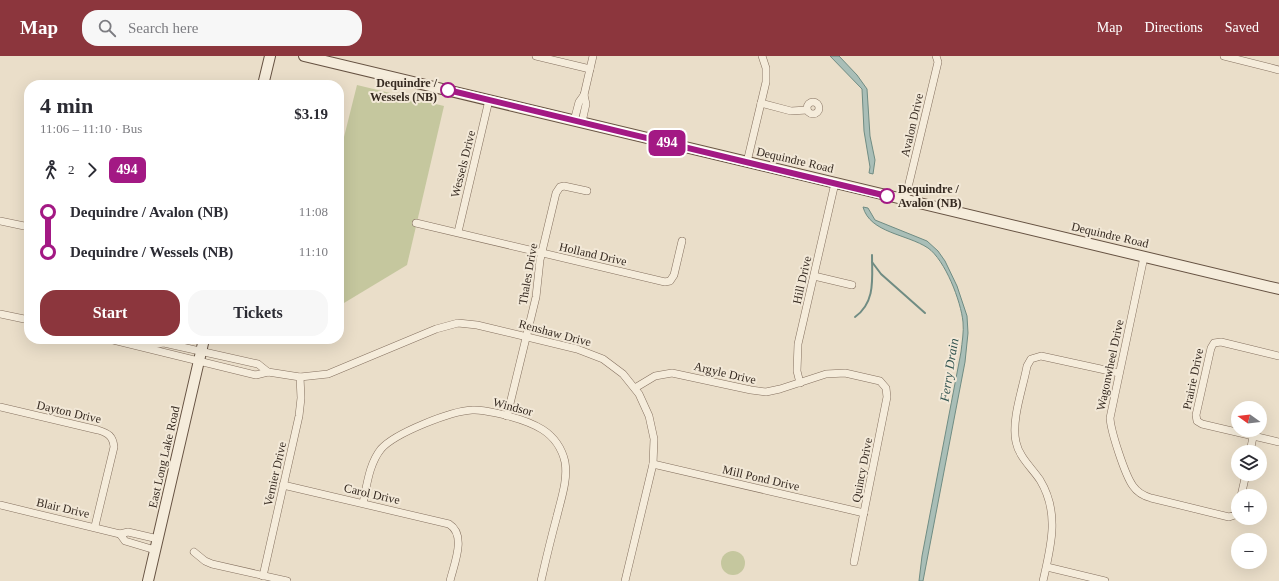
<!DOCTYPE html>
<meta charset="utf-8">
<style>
body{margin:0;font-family:"Times New Roman",serif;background:#f7f7f7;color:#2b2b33;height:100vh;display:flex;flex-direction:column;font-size:15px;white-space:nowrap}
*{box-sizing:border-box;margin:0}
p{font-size:13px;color:#7c7c81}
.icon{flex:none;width:22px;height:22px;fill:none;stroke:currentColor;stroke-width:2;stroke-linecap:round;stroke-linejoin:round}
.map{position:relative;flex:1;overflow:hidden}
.panel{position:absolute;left:24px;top:24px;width:320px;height:264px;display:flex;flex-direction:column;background:#fff;border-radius:16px;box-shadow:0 4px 16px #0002}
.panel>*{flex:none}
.badge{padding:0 8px;border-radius:6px;font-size:14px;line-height:26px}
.needle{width:26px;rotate:285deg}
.fabs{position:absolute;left:1231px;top:345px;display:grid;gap:8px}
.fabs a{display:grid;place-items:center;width:36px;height:36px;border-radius:50%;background:#fff;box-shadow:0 4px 16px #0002;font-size:20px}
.map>.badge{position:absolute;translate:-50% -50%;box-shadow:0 0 0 2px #fff}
.legs{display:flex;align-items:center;gap:6px;height:44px;padding:0 16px;font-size:13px}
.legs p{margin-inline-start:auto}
.head{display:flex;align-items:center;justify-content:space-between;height:68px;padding:0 16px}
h1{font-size:22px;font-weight:800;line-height:30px}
.cta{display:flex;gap:8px;margin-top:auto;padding:8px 16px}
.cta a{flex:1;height:46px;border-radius:16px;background:#8c363d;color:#fff;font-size:16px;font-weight:800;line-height:46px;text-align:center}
.cta a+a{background:#f7f7f7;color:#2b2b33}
ul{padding:0 16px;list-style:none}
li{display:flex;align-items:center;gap:14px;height:40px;font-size:15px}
li i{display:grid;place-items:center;width:6px;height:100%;margin:0 5px;background:currentColor}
li i::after{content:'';width:10px;height:10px;margin:-5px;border:3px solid;border-radius:50%;background:#fff}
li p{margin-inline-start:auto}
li:first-child i{background:linear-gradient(#0000 50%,currentColor 0)}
li:last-child i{background:linear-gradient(currentColor 50%,#0000 0)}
header{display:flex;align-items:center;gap:24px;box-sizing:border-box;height:56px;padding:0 20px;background:#8c363d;color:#fff}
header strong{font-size:19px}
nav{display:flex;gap:22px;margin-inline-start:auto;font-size:14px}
.search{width:280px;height:36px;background:#f7f7f7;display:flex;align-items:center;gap:10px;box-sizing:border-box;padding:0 14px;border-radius:16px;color:#7c7c81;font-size:15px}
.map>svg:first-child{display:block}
.green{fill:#c5c79e}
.water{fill:#a9beb7;stroke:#708c83}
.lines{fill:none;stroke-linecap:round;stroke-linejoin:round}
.stream{stroke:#708c83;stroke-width:2}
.minor-casing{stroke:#84705f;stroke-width:8}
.secondary-casing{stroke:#665242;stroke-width:12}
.minor{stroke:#f5ecdb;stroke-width:7}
.secondary{stroke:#f5ecdb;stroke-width:10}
.line-1-casing{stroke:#fff;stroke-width:9}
.line-1{stroke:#a31984;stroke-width:6}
.stop-1-dot{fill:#fff;stroke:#a31984;stroke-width:2}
.labels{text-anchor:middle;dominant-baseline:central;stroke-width:4;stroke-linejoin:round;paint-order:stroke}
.stop-label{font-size:12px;font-weight:bold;fill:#362a21;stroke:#f2e8d7;text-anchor:end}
.street-label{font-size:12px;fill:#362a21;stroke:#f2e8d7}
.water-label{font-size:13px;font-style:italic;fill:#325450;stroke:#f2e8d7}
</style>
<header>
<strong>Map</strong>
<div class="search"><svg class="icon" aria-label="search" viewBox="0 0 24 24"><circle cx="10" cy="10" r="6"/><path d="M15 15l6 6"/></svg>Search here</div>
<nav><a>Map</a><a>Directions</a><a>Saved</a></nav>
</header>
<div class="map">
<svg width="1279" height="525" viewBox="0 0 1279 525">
<rect width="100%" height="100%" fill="#eadec9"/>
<!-- green -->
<g class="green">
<path d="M357,29L444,50L407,209L339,250V101Z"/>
<circle cx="733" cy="507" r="12"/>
</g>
<!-- water -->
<g class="water">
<path d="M830,0H839L857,19L867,33L870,80L875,104L873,118L869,117L870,111L864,75L862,33Z"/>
<path d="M863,151L868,152L875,164L927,185L938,195L945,205L957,230L967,260L968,277L965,306L923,525H919L922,500L961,296C962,286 964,276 963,266C961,245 945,204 928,192C907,178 870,177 863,151Z"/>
</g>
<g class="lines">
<!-- stream -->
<g class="stream">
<path d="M872,206L881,218L925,257"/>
<path d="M855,261C876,246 872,222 872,199"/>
</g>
<defs>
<g id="minor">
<path d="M536,0L590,13"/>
<path d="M1224,0L1279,14"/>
<circle cx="813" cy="52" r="6"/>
<path d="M761,47L791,55L807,54"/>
<path d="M574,65L579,46L584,39L593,0"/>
<path d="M582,66L586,48L584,39"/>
<path d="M747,106L766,26V12L762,0"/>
<path d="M905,144L938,6L936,0"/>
<path d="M0,165L29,171"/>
<path d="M416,167L665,226L670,225L674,219L682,185"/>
<path d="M458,176L489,44"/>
<path d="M1144,201L1110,362C1111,376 1125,419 1133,430C1137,436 1144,440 1151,442L1229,461L1235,459L1238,455"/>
<path d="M814,220L852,229"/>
<path d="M0,258L29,264"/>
<path d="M109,283L256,319L268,316L300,321L328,318L436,273L458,267L477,269L577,293L603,303L623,318L639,338L649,360L654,383L653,408L625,525"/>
<path d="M143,290L164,287L258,308L268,316"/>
<path d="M1279,300L1221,286L1214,287L1211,292L1196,359L1197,365L1202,368L1279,386"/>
<path d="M800,327L797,315L798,288L835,127"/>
<path d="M635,332L655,320L672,317L751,334L766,336L780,333L826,318L845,317L880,325L886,332L887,341L854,506"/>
<path d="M0,351L98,374C108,377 113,380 114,391L95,470"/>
<path d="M507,360L536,241L540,204L556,137L560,131L564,130L587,135"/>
<path d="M1250,396L1253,381"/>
<path d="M653,408L864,457"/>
<path d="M283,429L449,468C467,479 454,508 450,525"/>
<path d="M1241,440L1246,418"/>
<path d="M363,447C367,429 369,408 381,393C395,377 451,355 472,354C483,353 494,357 505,359C532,366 558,375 565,406C568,424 561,443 557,460C551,482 546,503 541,525"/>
<path d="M0,449L120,478"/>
<path d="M155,494L125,485L120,478L128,476L158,483"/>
<path d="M194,496L205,505L212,508L287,525"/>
<path d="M1047,511L1105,525"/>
<path d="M263,520L299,360L301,342L300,321"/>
<path d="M1043,525C1051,490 1060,457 1040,424C1032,412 1019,401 1016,386C1011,364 1023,332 1027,310L1031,303L1041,300L1119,317"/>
</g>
<g id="secondary">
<path d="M304,0L1279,233"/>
<path d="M263,29L270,0"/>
<path d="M148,525L204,283"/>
</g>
</defs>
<!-- minor casing -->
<use href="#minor" class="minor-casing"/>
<!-- secondary casing -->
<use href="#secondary" class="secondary-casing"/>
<!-- minor -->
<use href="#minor" class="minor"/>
<!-- secondary -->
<use href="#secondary" class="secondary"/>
</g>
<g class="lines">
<defs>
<path id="line-1" d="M448,34L887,140"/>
</defs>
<!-- line-1 casing -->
<use href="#line-1" class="line-1-casing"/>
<!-- line-1 -->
<use href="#line-1" class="line-1"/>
</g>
<!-- markers -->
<g class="stop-1-dot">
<circle cx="448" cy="34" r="7"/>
<circle cx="887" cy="140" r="7"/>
</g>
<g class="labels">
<!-- stop labels -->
<g class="stop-label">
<text x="437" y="27">Dequindre /<tspan x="437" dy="14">Wessels (NB)</tspan></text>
<text x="898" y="133" text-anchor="start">Dequindre /<tspan x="898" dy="14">Avalon (NB)</tspan></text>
</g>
<!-- street labels -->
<g class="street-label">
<text transform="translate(912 69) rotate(-77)">Avalon Drive</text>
<text transform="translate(795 104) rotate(13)">Dequindre Road</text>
<text transform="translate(463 108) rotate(-76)">Wessels Drive</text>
<text transform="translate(1110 179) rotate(13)">Dequindre Road</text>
<text transform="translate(593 198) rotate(13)">Holland Drive</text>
<text transform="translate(528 218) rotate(-80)">Thales Drive</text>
<text transform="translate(802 224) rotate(-77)">Hill Drive</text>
<text transform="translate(555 277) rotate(15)">Renshaw Drive</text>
<text transform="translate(1110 309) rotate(-78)">Wagonwheel Drive</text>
<text transform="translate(725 317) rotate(13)">Argyle Drive</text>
<text transform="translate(1193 323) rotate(-78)">Prairie Drive</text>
<text transform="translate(513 351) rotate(15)">Windsor</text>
<text transform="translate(69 356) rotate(13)">Dayton Drive</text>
<text transform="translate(164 401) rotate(-77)">East Long Lake Road</text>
<text transform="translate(862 414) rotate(-79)">Quincy Drive</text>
<text transform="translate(275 418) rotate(-77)">Vernier Drive</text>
<text transform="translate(761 422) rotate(13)">Mill Pond Drive</text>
<text transform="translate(372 438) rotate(13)">Carol Drive</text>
<text transform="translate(63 452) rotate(13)">Blair Drive</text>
</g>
<!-- water labels -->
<g class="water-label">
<text transform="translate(949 314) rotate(-81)">Ferry Drain</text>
</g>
</g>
</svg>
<div class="fabs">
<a><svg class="needle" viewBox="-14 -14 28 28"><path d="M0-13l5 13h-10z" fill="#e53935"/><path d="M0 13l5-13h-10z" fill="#7c7c81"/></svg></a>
<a><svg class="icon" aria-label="layers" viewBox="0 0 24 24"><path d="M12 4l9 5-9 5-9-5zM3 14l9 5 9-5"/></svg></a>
<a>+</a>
<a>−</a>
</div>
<b class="badge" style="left:667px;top:87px;background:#a31984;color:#fff">494</b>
<section class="panel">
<div class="head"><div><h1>4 min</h1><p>11:06 – 11:10 · Bus</p></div><b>$3.19</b></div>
<div class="legs"><svg class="icon" aria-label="walk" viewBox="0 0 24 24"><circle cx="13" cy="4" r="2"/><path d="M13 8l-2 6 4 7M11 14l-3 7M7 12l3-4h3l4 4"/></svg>2<svg class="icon" aria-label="forward" viewBox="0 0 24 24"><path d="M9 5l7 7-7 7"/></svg><b class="badge" style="background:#a31984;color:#fff">494</b></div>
<ul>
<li><i style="color:#a31984"></i><b>Dequindre / Avalon (NB)</b><p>11:08</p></li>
<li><i style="color:#a31984"></i><b>Dequindre / Wessels (NB)</b><p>11:10</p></li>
</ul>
<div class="cta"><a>Start</a><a>Tickets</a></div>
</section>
</div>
